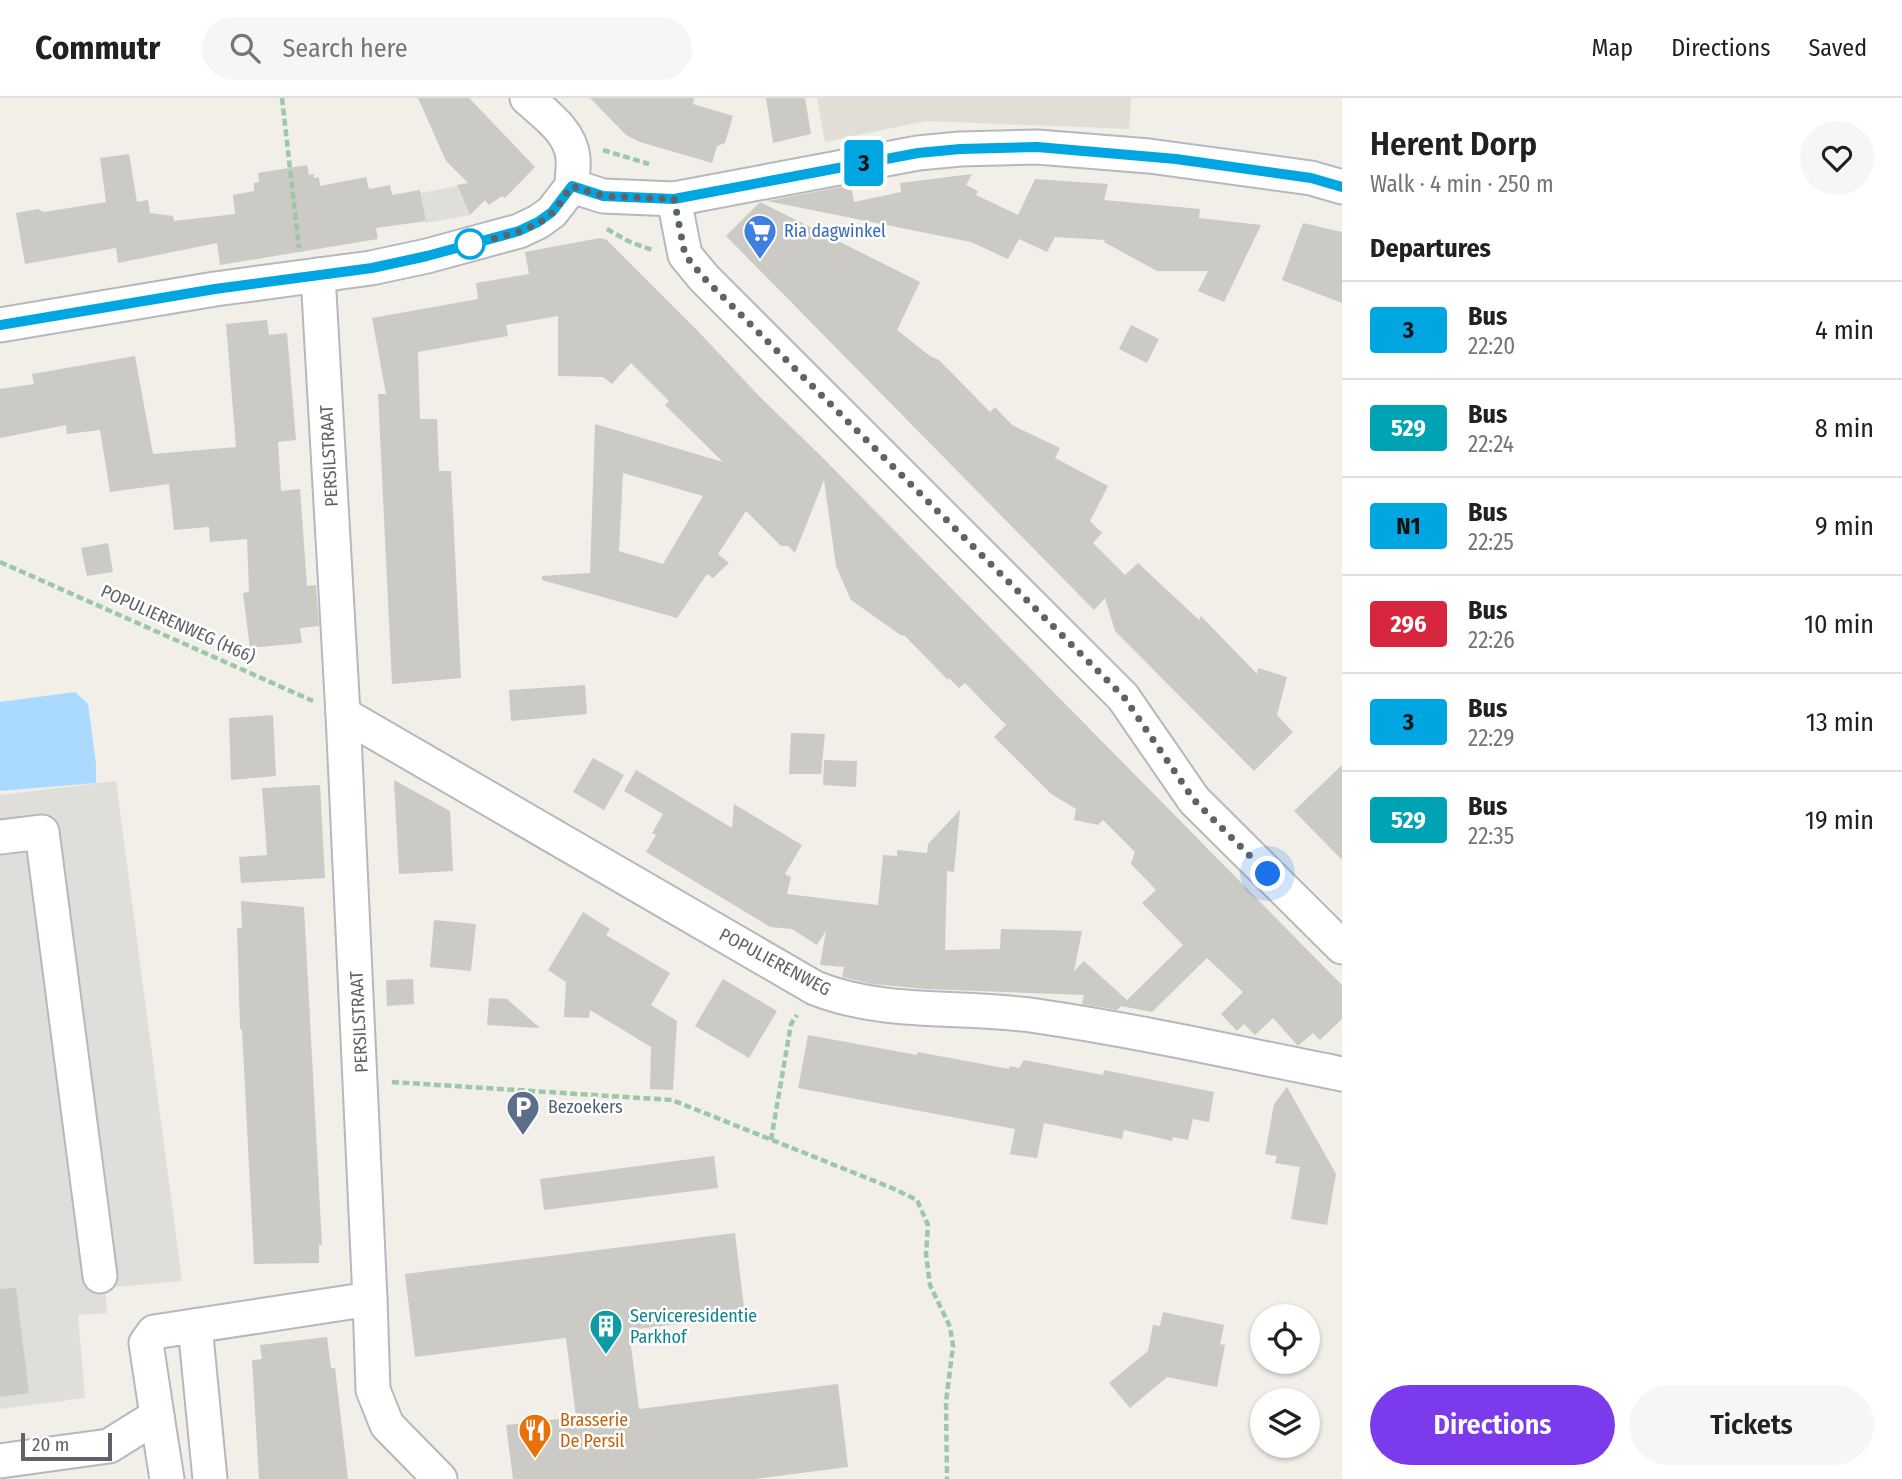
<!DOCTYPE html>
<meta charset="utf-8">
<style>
body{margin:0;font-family:"Fira Sans Condensed",sans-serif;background:#f6f6f6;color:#202124;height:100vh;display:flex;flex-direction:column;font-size:26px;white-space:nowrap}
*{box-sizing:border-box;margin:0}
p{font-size:23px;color:#757577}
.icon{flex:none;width:38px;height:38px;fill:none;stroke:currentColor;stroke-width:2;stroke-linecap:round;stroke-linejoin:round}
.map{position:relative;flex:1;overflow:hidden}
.panel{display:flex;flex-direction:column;background:#fff;width:560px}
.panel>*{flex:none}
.badge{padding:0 14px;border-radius:5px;font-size:24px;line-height:46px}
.buttons{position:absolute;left:1250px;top:1206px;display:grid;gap:14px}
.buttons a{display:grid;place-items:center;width:70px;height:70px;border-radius:50%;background:#fff;box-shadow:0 2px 5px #0004;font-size:35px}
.scale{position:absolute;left:21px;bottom:18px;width:91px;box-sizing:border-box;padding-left:7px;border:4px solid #5f6368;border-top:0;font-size:19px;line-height:24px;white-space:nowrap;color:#5f6368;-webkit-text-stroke:5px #fff;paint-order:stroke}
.you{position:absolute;width:35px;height:35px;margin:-18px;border:5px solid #fff;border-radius:50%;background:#1a73e8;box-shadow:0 0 0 10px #1a73e833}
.map>.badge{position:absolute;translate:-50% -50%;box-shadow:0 0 0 4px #fff}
h2{padding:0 28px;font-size:26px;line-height:63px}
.round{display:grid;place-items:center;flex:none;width:74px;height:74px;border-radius:37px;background:#f6f6f6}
.head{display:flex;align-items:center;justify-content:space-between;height:119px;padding:0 28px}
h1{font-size:33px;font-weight:600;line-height:52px}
.button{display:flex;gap:14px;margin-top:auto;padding:14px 28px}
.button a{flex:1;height:80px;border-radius:42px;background:#7c3aed;color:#fff;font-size:28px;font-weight:600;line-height:80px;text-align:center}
.button a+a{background:#f6f6f6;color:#202124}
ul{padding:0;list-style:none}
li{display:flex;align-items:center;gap:21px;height:98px;padding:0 28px;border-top:2px solid #e0e0e0}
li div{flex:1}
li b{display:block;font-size:26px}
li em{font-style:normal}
li .badge{min-width:77px;font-weight:700;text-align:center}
header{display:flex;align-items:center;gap:42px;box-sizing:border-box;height:98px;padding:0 35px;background:#fff;border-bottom:2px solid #e0e0e0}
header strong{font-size:33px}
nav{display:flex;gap:38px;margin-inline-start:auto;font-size:24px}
.search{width:490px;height:63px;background:#f6f6f6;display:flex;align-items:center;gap:18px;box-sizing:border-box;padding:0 24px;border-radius:38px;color:#757577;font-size:26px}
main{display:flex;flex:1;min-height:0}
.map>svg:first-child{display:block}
.industrial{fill:#e0deda}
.education{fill:#e1ded6}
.water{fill:#aadaff}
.building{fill:#cccac5;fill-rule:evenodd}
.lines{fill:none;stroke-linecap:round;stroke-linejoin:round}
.minor-casing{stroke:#b5b8bc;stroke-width:37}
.path{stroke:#9cc7a9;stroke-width:4.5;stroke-dasharray:7 3.5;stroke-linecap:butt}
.minor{stroke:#fff;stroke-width:33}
.line-casing{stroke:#fff;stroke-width:16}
.line{stroke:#00a6e2;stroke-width:10}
.walk{stroke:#5f6368;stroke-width:7;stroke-dasharray:0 12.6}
.stop-dot{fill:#fff;stroke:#00a6e2;stroke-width:3.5}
.labels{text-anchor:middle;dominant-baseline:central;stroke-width:5;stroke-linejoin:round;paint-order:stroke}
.shop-label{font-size:18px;fill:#366cbe;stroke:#fff;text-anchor:start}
.street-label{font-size:18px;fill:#5f6368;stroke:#fff}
.service-label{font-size:18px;fill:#4e5e75;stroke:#fff;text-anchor:start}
.culture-label{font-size:18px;fill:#0d838f;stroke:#fff;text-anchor:start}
.food-label{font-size:18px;fill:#c56008;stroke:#fff;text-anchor:start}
</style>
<header>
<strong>Commutr</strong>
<div class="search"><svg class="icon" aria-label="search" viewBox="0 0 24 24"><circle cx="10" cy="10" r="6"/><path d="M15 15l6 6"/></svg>Search here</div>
<nav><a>Map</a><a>Directions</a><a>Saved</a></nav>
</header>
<main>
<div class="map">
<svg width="1342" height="1381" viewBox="0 0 1342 1381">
<rect width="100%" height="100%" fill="#f1efe8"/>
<!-- industrial -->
<g class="industrial">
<path d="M457,88L470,117L426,125L421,95Z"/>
<path d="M116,683L182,1183L105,1190L107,1215L78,1217L85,1300L0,1311V697Z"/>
</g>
<!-- education -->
<path class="education" d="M817,0H1131L1129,31L926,23L825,44Z"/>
<!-- water -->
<path class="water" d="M75,594L88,606L96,666V685L0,693V604Z"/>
<!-- building -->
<g class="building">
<path d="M418,0H469L535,69L505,100L502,98L489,107L485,102L470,117L457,87L468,85L446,63Z"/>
<path d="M590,0H694L693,6L733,18L725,45L717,48L712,65L640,44L626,37Z"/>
<path d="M766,0H805L811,36L773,45Z"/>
<path d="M129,56L137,104L148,102L150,115L173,118L174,123L235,116L233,97L254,93V85L259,84L258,75L307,67L309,77L314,76V80L319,79L320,88L366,79L369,91L390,87L392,97L420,92L426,123L376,130L378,141L220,167L217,145L118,165L116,150L25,166L16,115L38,111L44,114L106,104L100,60Z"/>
<path d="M972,76L966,87L978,93L976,97L1018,117L1035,81L1108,86L1104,102L1200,111L1199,120L1261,127L1224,204L1198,193L1208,173H1157L1104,144L1105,142L1055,139L1047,154L1019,141L1008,161L971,144L767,103L851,87L854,104L901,94L900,85Z"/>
<path d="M760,104L920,184L897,232L930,258L939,262L990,314L995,309L1012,327L1060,350L1055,360L1108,388L1090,423L1102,435L1093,445L1125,477L1138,465L1199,522L1201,518L1257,576L1258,570L1287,579L1277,617L1293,634L1254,673L1115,533L1105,500L1094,512L726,138Z"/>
<path d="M1303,125L1342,134V205L1282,182Z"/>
<path d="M600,140L607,142L696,231L760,299L820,357L1342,887V921L1320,942L1313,935L1298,948L1273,920L1255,937L1244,926L1237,933L1221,916L1243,894L1207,860L1152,914L1121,908L1117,912L1082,906L1084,897L926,891L872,886L847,880L842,879L844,869L820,867L826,833L817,847L792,831L770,829L646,754L656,737L652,735L663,716L624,693L636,672L732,730L734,706L802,747L785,776L791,779L787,796L878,807L883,757L897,758V752L927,755L928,746L960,712L954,774L947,773L945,852L1000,851L1001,831L1082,833L1074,873L1084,863L1127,902L1126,903L1183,847L1142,805L1156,792L1131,766L1135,754L1103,722L1098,727L1074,722L1076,711L1051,696L994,639L1006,627L965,585L959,590L949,580L948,582L904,537L902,538L851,502L836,468L824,382L795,455L788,448H781L746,413L718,456L729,465L713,480L707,476L677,520L542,482V478L590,475L595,326L723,364L665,307L669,303L631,265L612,286L603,279L558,278V218L506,227L508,238L418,254L420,321H437L439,373H451L461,580L392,586L378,296H386L372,220L478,201L476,185L529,176L525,154ZM623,375L703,398L663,466L619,453Z"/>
<path d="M267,222L269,237L287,235L296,342L278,344L281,393L300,391L307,488L316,487L319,528L300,530L302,545L250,550L243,495L249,494L247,441L210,444L209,429L174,432L169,386L110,394L100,332L67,336L66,327L0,340V291L34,286L32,276L135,258L153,356L236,349L226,226Z"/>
<path d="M1131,227L1159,241L1147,265L1119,251Z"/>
<path d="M108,445L113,474L87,478L81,450Z"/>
<path d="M585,587L587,616L511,623L509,592Z"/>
<path d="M273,617L276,678L231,682L229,620Z"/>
<path d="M791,635L825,636L821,676H789Z"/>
<path d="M593,660L624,677L604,712L573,694Z"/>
<path d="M824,662L857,663L856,689L823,687Z"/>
<path d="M1342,667V762L1294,713Z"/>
<path d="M394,682L450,713L453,773L399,776Z"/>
<path d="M320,687L325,780L241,785L239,759L267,757L262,690Z"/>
<path d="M241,803L304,809L322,1147H319V1165L254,1166L242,931H240L237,830H242Z"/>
<path d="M583,814L610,831L606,837L670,875L651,907L677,923L673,992L650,991L651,949L590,912L589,920L564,919L566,884L548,872Z"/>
<path d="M434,822L476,826L471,873L430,869Z"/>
<path d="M413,881L414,906L387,908L386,882Z"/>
<path d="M723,881L777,913L749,960L695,928Z"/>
<path d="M489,900L507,901L540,930L487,927Z"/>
<path d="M808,937L917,957L918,954L1009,971L1010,968L1019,970L1024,962L1103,977L1104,972L1214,994L1209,1024L1193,1021L1188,1042L1173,1039L1172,1043L1124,1032L1122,1041L1044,1025L1037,1060L1010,1056L1015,1031L798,990Z"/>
<path d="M1287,989L1336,1076L1327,1127L1291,1121L1300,1069L1275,1065L1277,1058L1265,1056L1274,1006Z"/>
<path d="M714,1058L718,1090L544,1112L540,1081Z"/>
<path d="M735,1135L745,1218L629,1232L639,1311L838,1286L848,1369L755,1381H513L506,1327L576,1319L566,1240L415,1259L405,1176Z"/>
<path d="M16,1190L29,1295L0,1299V1191Z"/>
<path d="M1163,1214L1224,1227L1220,1246L1225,1247L1217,1289L1167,1279L1130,1310L1109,1285L1148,1253L1153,1227L1160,1228Z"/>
<path d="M327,1239L331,1270H335L348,1381H259L252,1262L262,1261L260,1247Z"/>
</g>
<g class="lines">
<defs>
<g id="minor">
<path d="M527,0C545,16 571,34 573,60C574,69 572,79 572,88"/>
<path d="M572,88L603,98L674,101L918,55L960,51L1037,49L1149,58L1311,80L1342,89"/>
<path d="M674,101L685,157L704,180L1123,599L1194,702L1342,849"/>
<path d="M0,227L215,191L371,170L427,158L519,133L538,124L552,114L572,88"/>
<path d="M343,616L815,890C885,918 963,907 1037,918C1139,933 1241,956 1342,976"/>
<path d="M0,739L42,734L100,1178"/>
<path d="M370,1201L373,1292L387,1327L440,1381"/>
<path d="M195,1228L210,1381"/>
<path d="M157,1318L167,1381"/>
<path d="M0,1363L109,1348L157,1318L146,1245L154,1234L370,1201L343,616L318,177"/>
</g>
</defs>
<!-- minor casing -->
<use href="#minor" class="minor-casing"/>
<!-- path -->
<g class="path">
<path d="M282,0L299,150"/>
<path d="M603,52L649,66"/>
<path d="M607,131L628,143L652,152"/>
<path d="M0,464L313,603"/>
<path d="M392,984L672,1002L892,1090L917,1102L928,1127L926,1156L930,1187L950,1229L953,1248L946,1304L947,1381"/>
<path d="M771,1042L791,926L797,917"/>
</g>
<!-- minor -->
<use href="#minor" class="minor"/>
</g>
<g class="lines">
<defs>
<path id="line" d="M0,227L215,191L372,170L427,158L519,133L538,124L552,114L572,88L603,98L674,101L918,55L960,51L1037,49L1176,61L1311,80L1342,89"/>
</defs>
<!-- line casing -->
<use href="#line" class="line-casing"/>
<!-- line -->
<use href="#line" class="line"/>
<!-- walk -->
<path class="walk" d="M470,146C496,140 532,134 552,115C560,107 565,96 572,88L603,98L674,101L685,157L704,180L1124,599L1194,702L1268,776"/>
</g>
<!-- icons -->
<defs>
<symbol id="supermarket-pin" viewBox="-11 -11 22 30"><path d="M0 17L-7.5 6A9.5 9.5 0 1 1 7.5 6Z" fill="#3f7fe0" stroke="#fff"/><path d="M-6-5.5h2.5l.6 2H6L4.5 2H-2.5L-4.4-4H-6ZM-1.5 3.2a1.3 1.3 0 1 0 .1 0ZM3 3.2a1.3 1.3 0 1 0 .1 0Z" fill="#fff"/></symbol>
<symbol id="parking-pin" viewBox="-11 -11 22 30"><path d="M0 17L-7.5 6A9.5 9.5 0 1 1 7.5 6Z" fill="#5c6f8a" stroke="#fff"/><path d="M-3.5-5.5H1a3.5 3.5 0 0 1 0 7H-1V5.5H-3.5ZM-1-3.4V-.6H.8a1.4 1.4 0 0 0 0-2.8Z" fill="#fff"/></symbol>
<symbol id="building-pin" viewBox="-11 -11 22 30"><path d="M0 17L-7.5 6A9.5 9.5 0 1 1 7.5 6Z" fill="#0f9aa8" stroke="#fff"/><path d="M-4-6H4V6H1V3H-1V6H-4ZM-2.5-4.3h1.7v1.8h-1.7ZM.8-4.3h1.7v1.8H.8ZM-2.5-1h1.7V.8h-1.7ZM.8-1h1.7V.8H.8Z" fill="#fff"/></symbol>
<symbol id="restaurant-pin" viewBox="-11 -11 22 30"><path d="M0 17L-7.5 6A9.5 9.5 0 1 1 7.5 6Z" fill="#e8710a" stroke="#fff"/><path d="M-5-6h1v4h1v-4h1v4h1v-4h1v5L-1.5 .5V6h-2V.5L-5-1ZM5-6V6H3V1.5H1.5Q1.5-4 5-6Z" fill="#fff"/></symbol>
</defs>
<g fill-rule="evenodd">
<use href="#supermarket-pin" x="741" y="114" width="38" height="52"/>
<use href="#parking-pin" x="504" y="990" width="38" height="52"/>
<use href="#building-pin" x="587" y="1209" width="38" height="52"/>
<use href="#restaurant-pin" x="516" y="1313" width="38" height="52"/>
</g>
<!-- markers -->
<circle class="stop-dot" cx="470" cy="146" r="14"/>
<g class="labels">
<!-- shop labels -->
<g class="shop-label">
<text x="784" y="133">Ria dagwinkel</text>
</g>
<!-- street labels -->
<g class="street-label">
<text transform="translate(329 358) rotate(-93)">PERSILSTRAAT</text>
<text transform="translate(178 526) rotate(24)">POPULIERENWEG (H66)</text>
<text transform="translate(775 864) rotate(28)">POPULIERENWEG</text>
<text transform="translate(359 924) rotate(-93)">PERSILSTRAAT</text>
</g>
<!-- service labels -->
<g class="service-label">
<text x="548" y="1009">Bezoekers</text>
</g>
<!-- culture labels -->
<g class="culture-label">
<text x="630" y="1218">Serviceresidentie<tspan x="630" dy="21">Parkhof</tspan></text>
</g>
<!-- food labels -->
<g class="food-label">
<text x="560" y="1322">Brasserie<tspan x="560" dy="21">De Persil</tspan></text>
</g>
</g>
</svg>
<div class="buttons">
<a><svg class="icon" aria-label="locate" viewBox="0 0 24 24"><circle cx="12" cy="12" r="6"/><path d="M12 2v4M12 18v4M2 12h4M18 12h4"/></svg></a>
<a><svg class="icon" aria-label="layers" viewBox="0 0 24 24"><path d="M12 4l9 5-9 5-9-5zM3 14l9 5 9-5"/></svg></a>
</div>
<div class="scale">20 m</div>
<div class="you" style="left:1268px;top:776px"></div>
<b class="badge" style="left:864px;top:65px;background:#00a6e2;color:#111">3</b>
</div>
<section class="panel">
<div class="head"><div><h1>Herent Dorp</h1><p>Walk · 4 min · 250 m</p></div><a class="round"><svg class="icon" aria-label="heart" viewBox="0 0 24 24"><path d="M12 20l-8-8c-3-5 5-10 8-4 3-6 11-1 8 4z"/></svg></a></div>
<h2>Departures</h2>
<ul>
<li><span class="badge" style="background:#00a6e2;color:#111">3</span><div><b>Bus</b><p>22:20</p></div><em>4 min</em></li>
<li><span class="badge" style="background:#00a3b4;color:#fff">529</span><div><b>Bus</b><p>22:24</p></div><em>8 min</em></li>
<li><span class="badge" style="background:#00a6e2;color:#111">N1</span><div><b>Bus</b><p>22:25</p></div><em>9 min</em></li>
<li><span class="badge" style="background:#d7263d;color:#fff">296</span><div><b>Bus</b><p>22:26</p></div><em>10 min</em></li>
<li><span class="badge" style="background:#00a6e2;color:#111">3</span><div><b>Bus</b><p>22:29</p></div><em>13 min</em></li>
<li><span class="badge" style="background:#00a3b4;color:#fff">529</span><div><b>Bus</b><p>22:35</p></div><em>19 min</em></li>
</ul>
<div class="button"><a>Directions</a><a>Tickets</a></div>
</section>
</main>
